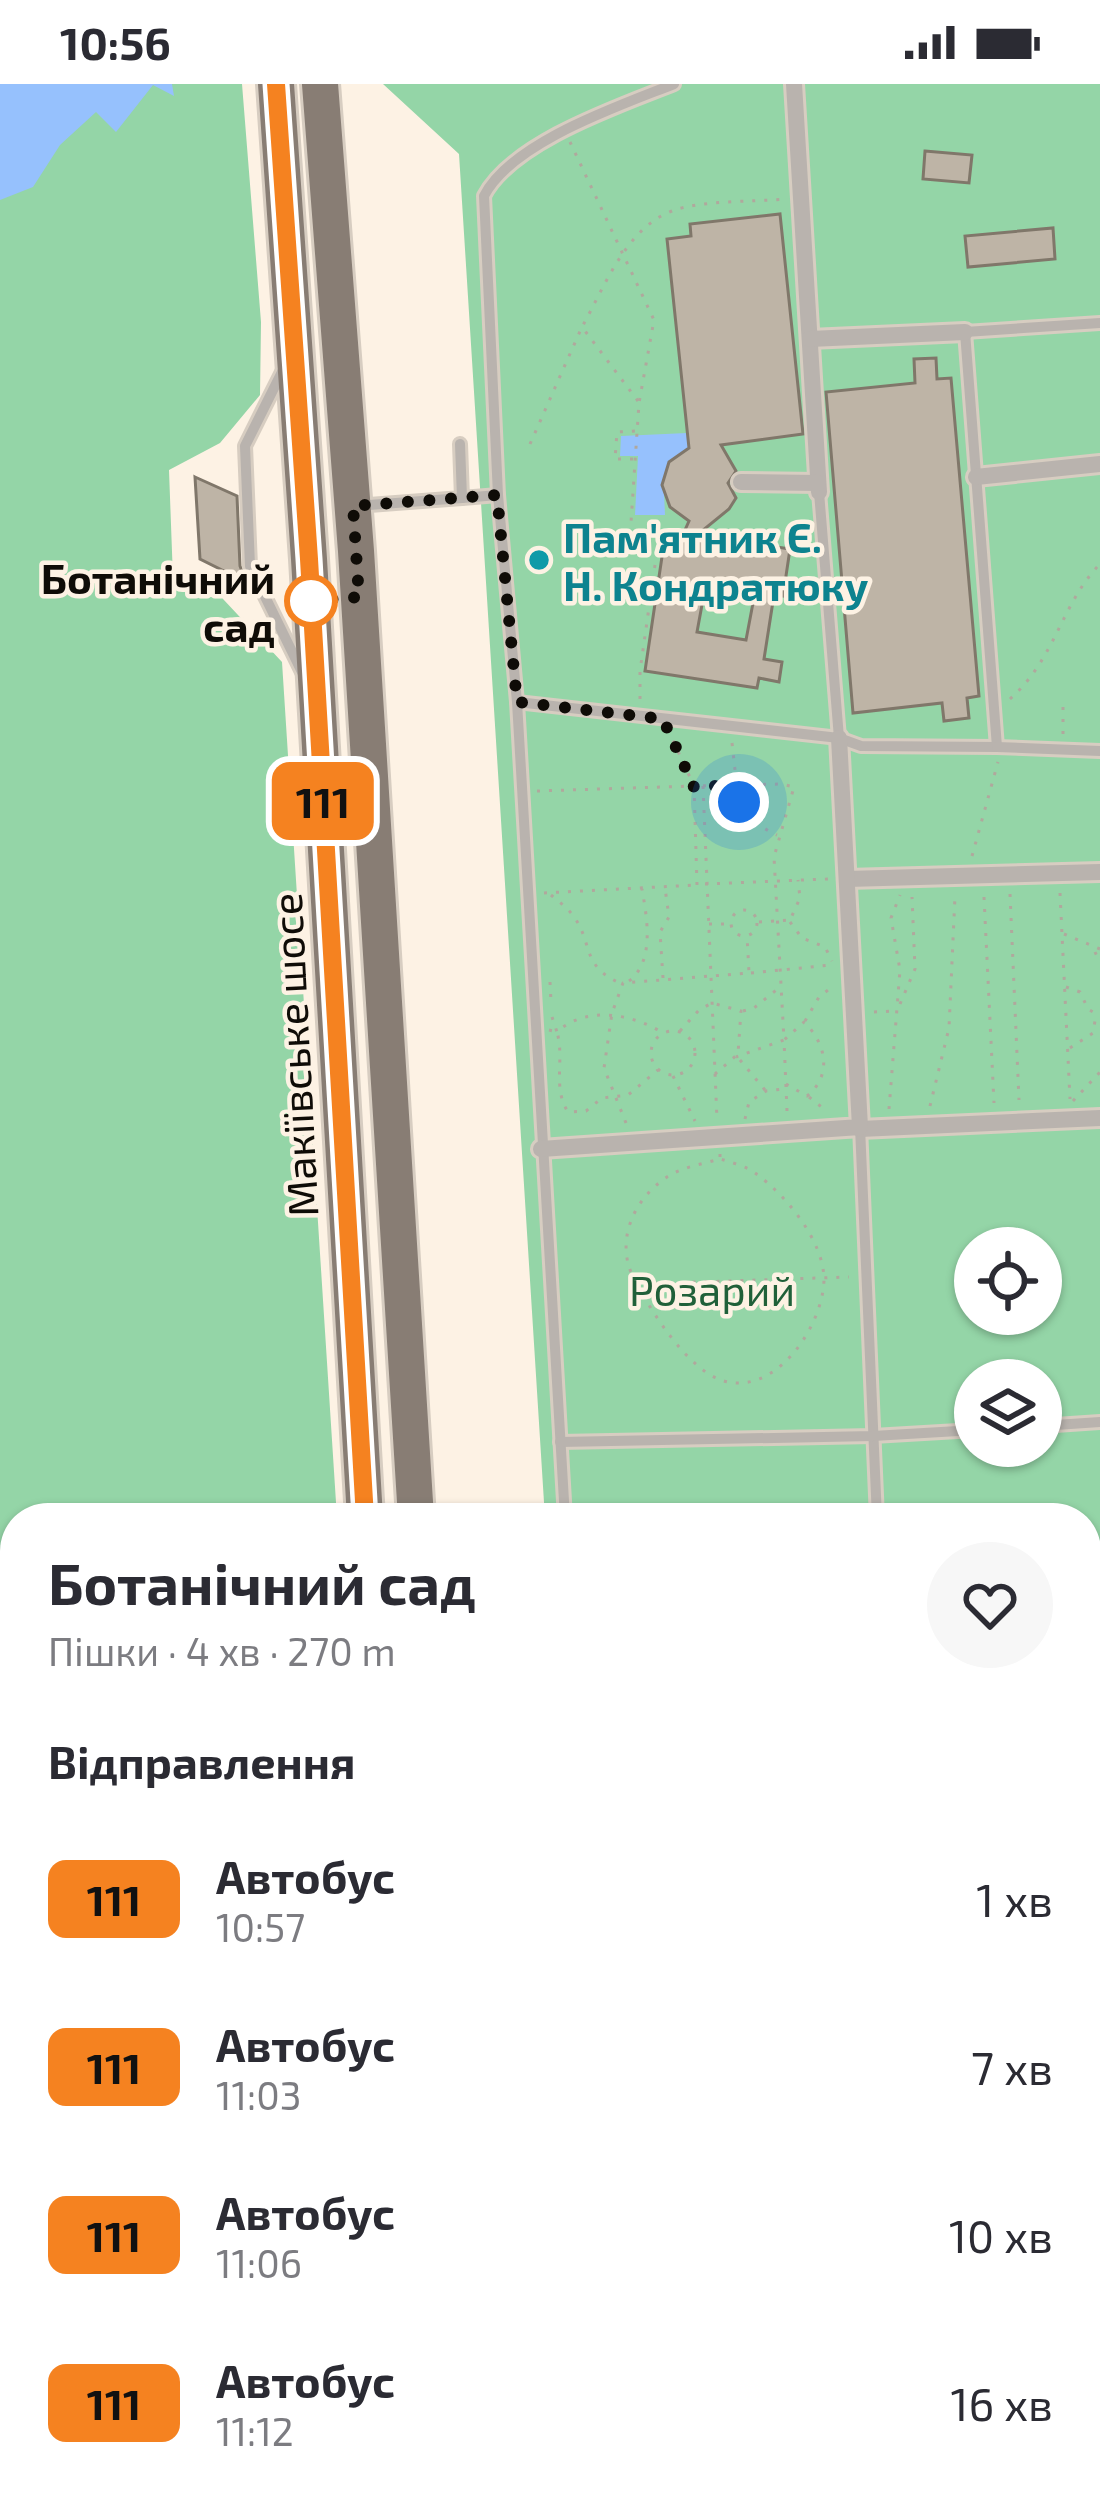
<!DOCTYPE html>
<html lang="uk">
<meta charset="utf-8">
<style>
body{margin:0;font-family:"Exo 2",sans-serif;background:#f7f7f7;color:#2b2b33;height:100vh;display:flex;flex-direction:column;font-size:45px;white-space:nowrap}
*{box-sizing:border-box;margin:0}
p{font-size:39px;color:#7c7c81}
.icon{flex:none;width:66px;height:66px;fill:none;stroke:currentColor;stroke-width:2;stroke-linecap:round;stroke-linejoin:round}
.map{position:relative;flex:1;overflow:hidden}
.panel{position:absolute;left:0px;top:1419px;width:1101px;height:1011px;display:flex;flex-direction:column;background:#fff;border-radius:48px 48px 0 0;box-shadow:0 3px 9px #0004}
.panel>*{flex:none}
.badge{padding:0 24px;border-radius:18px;font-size:42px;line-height:78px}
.tools{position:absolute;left:954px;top:1143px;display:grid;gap:24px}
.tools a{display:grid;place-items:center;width:108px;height:108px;border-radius:50%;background:#fff;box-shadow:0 3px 9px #0004;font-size:60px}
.you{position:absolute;width:60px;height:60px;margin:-30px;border:9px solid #fff;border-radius:50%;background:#1a73e8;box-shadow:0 0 0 18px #1a73e833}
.map>.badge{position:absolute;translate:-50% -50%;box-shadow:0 0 0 6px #fff}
h2{padding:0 48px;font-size:45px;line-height:108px}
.round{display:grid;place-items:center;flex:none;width:126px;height:126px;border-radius:63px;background:#f7f7f7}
.summary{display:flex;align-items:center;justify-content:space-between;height:204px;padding:0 48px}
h1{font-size:57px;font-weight:700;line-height:90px}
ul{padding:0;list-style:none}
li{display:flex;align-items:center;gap:36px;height:168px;padding:0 48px}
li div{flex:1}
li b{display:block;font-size:45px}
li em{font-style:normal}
li .badge{min-width:132px;font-weight:700;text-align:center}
.status{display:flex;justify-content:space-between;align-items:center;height:84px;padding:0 60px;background:#fff;direction:ltr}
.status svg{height:33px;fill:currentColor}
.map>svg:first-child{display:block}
.green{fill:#94d5a7;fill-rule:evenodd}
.water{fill:#96c1fd}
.building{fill:#beb4a6;stroke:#80776a;stroke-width:3;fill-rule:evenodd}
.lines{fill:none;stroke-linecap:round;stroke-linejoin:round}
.service-casing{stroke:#d7cdc1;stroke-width:16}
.pedestrian-casing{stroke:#d7cdc1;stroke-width:22}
.primary-casing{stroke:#d7cdc1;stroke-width:42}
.path{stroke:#b0a89d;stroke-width:3;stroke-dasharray:3 9;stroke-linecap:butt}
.service{stroke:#b9b3ae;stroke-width:10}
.pedestrian{stroke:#b9b3ae;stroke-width:16}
.primary{stroke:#887d74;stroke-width:36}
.line-casing{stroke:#fff;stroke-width:27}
.line{stroke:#f58220;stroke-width:18}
.walk{stroke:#0f0c07;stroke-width:12;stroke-dasharray:0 21.6}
.culture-dot{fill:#0f9aa8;stroke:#fdf2e4;stroke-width:4.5}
.stop-dot{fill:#fff;stroke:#f58220;stroke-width:6}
.labels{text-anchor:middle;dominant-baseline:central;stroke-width:9;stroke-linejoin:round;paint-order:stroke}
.culture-label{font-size:42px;font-weight:bold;fill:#0d838f;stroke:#fdf2e4;text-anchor:start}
.stop-label{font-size:42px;font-weight:bold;fill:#0f0c07;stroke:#fdf2e4;text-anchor:end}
.street-label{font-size:42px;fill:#0f0c07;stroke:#fdf2e4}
.park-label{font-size:42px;fill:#206039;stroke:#fdf2e4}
</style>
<div class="status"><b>10:56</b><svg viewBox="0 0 49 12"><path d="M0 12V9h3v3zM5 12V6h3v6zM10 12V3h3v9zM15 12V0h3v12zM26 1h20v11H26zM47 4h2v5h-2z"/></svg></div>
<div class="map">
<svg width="1100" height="2428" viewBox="0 0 1100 2428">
<rect width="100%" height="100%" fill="#fdf2e4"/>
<!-- green -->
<g class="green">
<path d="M0,0H242L261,238L260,311L220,359L169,386L173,495L209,500L282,578L337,1434H15V2415H395L396,2428H0Z"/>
<path d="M383,0H1100V2428H606V2415H1086V1434H545L459,70ZM975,1164H1041V1230H975ZM975,1296H1041V1362H975Z"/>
</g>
<!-- water -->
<g class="water">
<path d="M0,0H172L174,12L153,1L116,48L96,28L60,61L33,103L0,116Z"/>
<path d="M687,349L689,364C659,379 664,401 665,431H635L638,372H620L621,352Z"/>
</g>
<!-- building -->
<g class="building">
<path d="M925,67L972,71L969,99L923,95Z"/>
<path d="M780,130L803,350L721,361L736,387L728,399L736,414L729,425L697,451L790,465L783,512L774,511L764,575L782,578L779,598L759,594L757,604L645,587L663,466H676L689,437L670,423L662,401L669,378L689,364L667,155L691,152L690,140ZM704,510L753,519L746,556L697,548Z"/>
<path d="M1053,144L1055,175L968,183L965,152Z"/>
<path d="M936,274L937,295L951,294L979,612L967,614L969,634L944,637L942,619L853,629L826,308L915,299L914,275Z"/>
<path d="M195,393L237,412L240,482L246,498L200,475Z"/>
</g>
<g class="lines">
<defs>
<g id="service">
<path d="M283,286L245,362L250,482L302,588"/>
<path d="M498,411L484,112C512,58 619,22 674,0"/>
<path d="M462,414L498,411L517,618L839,654L819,408"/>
<path d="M356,422L462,414L460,360"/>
<path d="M517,618L565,1434"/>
<path d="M839,654L861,662L997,663L965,248L1100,239"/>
<path d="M997,663L1100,667"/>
<path d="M860,1043L877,1434"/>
<path d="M1041,1342L1100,1338"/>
<path d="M560,1358L873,1352L975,1346"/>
<path d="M1086,2237L1100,2236"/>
<path d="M623,2415L624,2428"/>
</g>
<g id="pedestrian">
<path d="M794,0L819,408"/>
<path d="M810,255L965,248"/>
<path d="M976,393L1100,380"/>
<path d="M741,398L818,399"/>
<path d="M847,795L1100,788"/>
<path d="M860,1045L1100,1034"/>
<path d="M541,1065L860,1043L839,654"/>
<path d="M920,2415V2428"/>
</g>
<g id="primary">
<path d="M276,0L309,475L365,1434"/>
<path d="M320,0L356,467L416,1434"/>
<path d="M423,2415V2428"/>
<path d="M478,2415V2428"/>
</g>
</defs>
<!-- service casing -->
<use href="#service" class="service-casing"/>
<!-- pedestrian casing -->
<use href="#pedestrian" class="pedestrian-casing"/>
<!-- primary casing -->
<use href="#primary" class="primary-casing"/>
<!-- path -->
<g class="path">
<path d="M570,58L654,236L639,319L631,438"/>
<path d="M638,317L582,243C604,204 626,144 672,127C701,116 753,118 785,115"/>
<path d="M530,360L581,245"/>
<path d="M633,375H615L617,348L635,347"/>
<path d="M640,615V587L656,474"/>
<path d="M1010,615C1056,574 1061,520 1100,480"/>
<path d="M1063,623V651"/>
<path d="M732,659C737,699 735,733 777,751"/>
<path d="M703,702L717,1036"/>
<path d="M537,707L694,702L671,652"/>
<path d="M742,744L746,748L752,739"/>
<path d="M972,772L998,678"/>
<path d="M705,800L828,795"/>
<path d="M697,801L694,702L781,700L794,703L774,773L784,956L736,973"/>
<path d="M544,809L696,801"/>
<path d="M1060,809L1070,1015"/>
<path d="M1010,810L1019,1016"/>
<path d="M551,811C559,818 568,824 574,833C593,859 581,882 620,899"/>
<path d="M984,813L994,1019"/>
<circle cx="744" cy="839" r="13"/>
<path d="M759,838L790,836L800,814L798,796"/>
<path d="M790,838L802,854L825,863L832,877"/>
<path d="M709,840H729"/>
<path d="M1064,850L1100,865"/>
<path d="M1095,868L1100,879"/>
<path d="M751,889L831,881"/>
<path d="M663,894L660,848L669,833L665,804"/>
<path d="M629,897C655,877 647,834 642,805"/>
<path d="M550,898L551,918"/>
<path d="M1066,903L1080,908L1088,925L1100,932"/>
<path d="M900,920L915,885L912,813"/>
<path d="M743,927L754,924L780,903"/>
<path d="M874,928L895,927"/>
<path d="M552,933L557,948C586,921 633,930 663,949"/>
<path d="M805,937L819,913L832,903"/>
<path d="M549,946L557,948C565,976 552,1003 568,1028L586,1027L602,1014L628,1011L658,986"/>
<circle cx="673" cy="969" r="22"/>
<path d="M680,947L699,926L712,919L741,927L738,970L715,990"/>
<path d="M1070,964L1093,949L1096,931"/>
<path d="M740,976L765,1006"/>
<path d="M673,992L695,1037"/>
<path d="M786,1000L807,1012C833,991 826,959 804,938L784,956L787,1027"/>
<path d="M809,1013L824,1025"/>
<path d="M1073,1017L1100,988"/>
<path d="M930,1022L949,944L955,812"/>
<path d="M889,1025L900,886L891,834L900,811"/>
<path d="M745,1035L749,1018L766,1007L784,1005"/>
<path d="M626,1039L604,984L612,929L623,899L749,889L747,851"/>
<path d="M720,1070V1075C703,1080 682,1083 667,1093C631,1117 613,1162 637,1200L849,1193"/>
<path d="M637,1201C654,1231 689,1287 724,1297C777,1312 823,1241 824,1196C824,1157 786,1111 755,1089C746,1082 732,1079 721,1075"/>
<path d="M847,2415L855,2428"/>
<path d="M977,2415L985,2428"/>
<path d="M1081,2415L1082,2428"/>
<path d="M941,2422L956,2415"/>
</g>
<!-- service -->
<use href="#service" class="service"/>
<!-- pedestrian -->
<use href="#pedestrian" class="pedestrian"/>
<!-- primary -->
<use href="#primary" class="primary"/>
</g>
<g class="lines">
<defs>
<path id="line" d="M276,0L309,475L365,1434"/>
</defs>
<!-- line casing -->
<use href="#line" class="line-casing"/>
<!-- line -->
<use href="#line" class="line"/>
<!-- walk -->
<path class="walk" d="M311,517L359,513L353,422L497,411L517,618L663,635L694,703L737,701L739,718"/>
</g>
<!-- markers -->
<circle class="culture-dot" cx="539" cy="476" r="12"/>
<circle class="stop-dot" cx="311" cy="517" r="24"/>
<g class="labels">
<!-- culture labels -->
<g class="culture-label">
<text x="563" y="452">Пам'ятник Є.<tspan x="563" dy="48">Н. Кондратюку</tspan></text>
</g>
<!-- stop labels -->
<g class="stop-label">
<text x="275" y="493">Ботанічний<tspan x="275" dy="48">сад</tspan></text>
</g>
<!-- street labels -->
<g class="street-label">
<text transform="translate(293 971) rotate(-93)">Макіївське шосе</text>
</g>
<!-- park labels -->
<g class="park-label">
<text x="712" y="1205">Розарий</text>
</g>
</g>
</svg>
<div class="tools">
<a><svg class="icon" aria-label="locate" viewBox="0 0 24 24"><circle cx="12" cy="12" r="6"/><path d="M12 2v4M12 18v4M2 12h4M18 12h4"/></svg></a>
<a><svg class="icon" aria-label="layers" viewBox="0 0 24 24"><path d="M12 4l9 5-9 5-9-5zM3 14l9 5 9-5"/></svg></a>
</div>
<div class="you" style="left:739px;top:718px"></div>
<b class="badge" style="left:323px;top:717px;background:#f58220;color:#111">111</b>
<section class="panel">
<div class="summary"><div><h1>Ботанічний сад</h1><p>Пішки · 4 хв · 270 m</p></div><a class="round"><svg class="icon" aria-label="heart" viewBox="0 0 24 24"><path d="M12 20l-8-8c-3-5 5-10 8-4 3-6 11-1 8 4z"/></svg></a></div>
<h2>Відправлення</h2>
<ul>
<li><span class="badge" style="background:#f58220;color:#111">111</span><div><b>Автобус</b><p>10:57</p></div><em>1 хв</em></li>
<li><span class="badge" style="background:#f58220;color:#111">111</span><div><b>Автобус</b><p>11:03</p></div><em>7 хв</em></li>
<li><span class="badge" style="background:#f58220;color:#111">111</span><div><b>Автобус</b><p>11:06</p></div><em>10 хв</em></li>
<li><span class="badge" style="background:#f58220;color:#111">111</span><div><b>Автобус</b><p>11:12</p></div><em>16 хв</em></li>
</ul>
</section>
</div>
